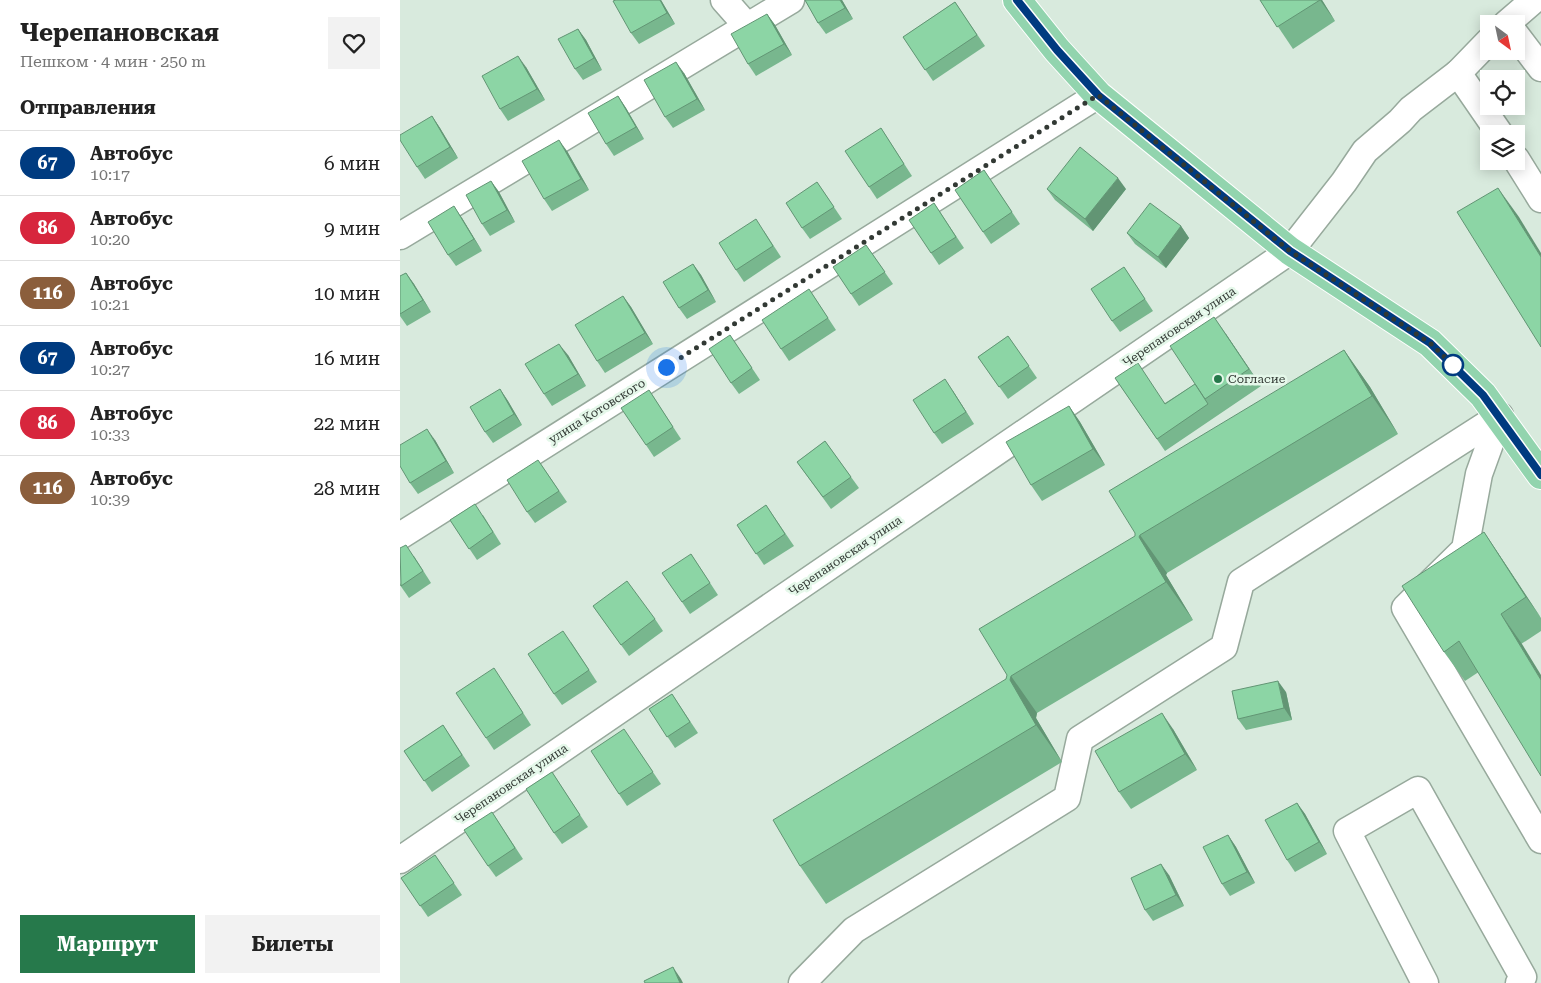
<!DOCTYPE html>
<html lang="ru">
<meta charset="utf-8">
<style>
body{margin:0;font-family:"Roboto Serif",serif;background:#f2f2f2;color:#222;height:100vh;display:flex;flex-direction:column;font-size:19px;white-space:nowrap}
*{box-sizing:border-box;margin:0}
p{font-size:16px;color:#767676}
.icon{flex:none;width:28px;height:28px;fill:none;stroke:currentColor;stroke-width:2;stroke-linecap:round;stroke-linejoin:round}
.map{position:relative;flex:1;overflow:hidden}
.sheet{display:flex;flex-direction:column;background:#fff;width:400px}
.sheet>*{flex:none}
.badge{padding:0 10px;border-radius:16px;font-size:18px;line-height:32px}
.needle{width:32px;rotate:147deg}
.buttons{position:absolute;left:1080px;top:15px;display:grid;gap:10px}
.buttons a{display:grid;place-items:center;width:45px;height:45px;border-radius:0px;background:#fff;box-shadow:0 2px 12px #0003;font-size:25px}
.you{position:absolute;width:25px;height:25px;margin:-12px;border:4px solid #fff;border-radius:50%;background:#1a73e8;box-shadow:0 0 0 8px #1a73e833}
.map>.badge{position:absolute;translate:-50% -50%;box-shadow:0 0 0 2px #fff}
h2{padding:0 20px;font-size:19px;line-height:45px}
.round{display:grid;place-items:center;flex:none;width:52px;height:52px;border-radius:0px;background:#f2f2f2}
.head{display:flex;align-items:center;justify-content:space-between;height:85px;padding:0 20px}
h1{font-size:24px;font-weight:700;line-height:38px}
.primary-button{display:flex;gap:10px;margin-top:auto;padding:10px 20px}
.primary-button a{flex:1;height:58px;border-radius:0px;background:#26794b;color:#fff;font-size:20px;font-weight:700;line-height:58px;text-align:center}
.primary-button a+a{background:#f2f2f2;color:#222}
ul{padding:0;list-style:none}
li{display:flex;align-items:center;gap:15px;height:65px;padding:0 20px;border-top:1px solid #e0e0e0}
li div{flex:1}
li b{display:block;font-size:19px}
li em{font-style:normal}
li .badge{min-width:55px;font-weight:700;text-align:center}
main{display:flex;flex:1;min-height:0}
.map>svg:first-child{display:block}
.lines{fill:none;stroke-linecap:round;stroke-linejoin:round}
.minor-casing{stroke:#97a99c;stroke-width:29}
.major-casing{stroke:#fff;stroke-width:30}
.minor{stroke:#fff;stroke-width:26}
.major{stroke:#92d4ae;stroke-width:28}
.wall{fill:#78b78e}
.shaded-wall{fill:#629574}
.building{fill:#8cd5a5;stroke:#629574}
.line-casing{stroke:#fff;stroke-width:11}
.line{stroke:#003b80;stroke-width:8}
.walk{stroke:#323934;stroke-width:5;stroke-dasharray:0 9}
.stop-dot{fill:#fff;stroke:#003b80;stroke-width:2.5}
.poi-dot{fill:#26794b;stroke:#e5f8ea;stroke-width:2}
.labels{text-anchor:middle;dominant-baseline:central;stroke-width:5;stroke-linejoin:round;paint-order:stroke}
.street-label{font-size:12px;fill:#323934;stroke:#e5f8ea}
.poi-label{font-size:12px;fill:#323934;stroke:#e5f8ea;text-anchor:start}
</style>
<main>
<section class="sheet">
<div class="head"><div><h1>Черепановская</h1><p>Пешком · 4 мин · 250 m</p></div><a class="round"><svg class="icon" aria-label="heart" viewBox="0 0 24 24"><path d="M12 20l-8-8c-3-5 5-10 8-4 3-6 11-1 8 4z"/></svg></a></div>
<h2>Отправления</h2>
<ul>
<li><span class="badge" style="background:#003b80;color:#fff">67</span><div><b>Автобус</b><p>10:17</p></div><em>6 мин</em></li>
<li><span class="badge" style="background:#d7263d;color:#fff">86</span><div><b>Автобус</b><p>10:20</p></div><em>9 мин</em></li>
<li><span class="badge" style="background:#8b5e3c;color:#fff">116</span><div><b>Автобус</b><p>10:21</p></div><em>10 мин</em></li>
<li><span class="badge" style="background:#003b80;color:#fff">67</span><div><b>Автобус</b><p>10:27</p></div><em>16 мин</em></li>
<li><span class="badge" style="background:#d7263d;color:#fff">86</span><div><b>Автобус</b><p>10:33</p></div><em>22 мин</em></li>
<li><span class="badge" style="background:#8b5e3c;color:#fff">116</span><div><b>Автобус</b><p>10:39</p></div><em>28 мин</em></li>
</ul>
<div class="primary-button"><a>Маршрут</a><a>Билеты</a></div>
</section>
<div class="map">
<svg width="1141" height="983" viewBox="0 0 1141 983">
<rect width="100%" height="100%" fill="#d8eadd"/>
<g class="lines">
<defs>
<g id="minor">
<path d="M324,0L347,26"/>
<path d="M1106,24L1134,0"/>
<path d="M1116,35L1141,68"/>
<path d="M1058,73L1100,134"/>
<path d="M1116,159L1141,199"/>
<path d="M0,236L391,0"/>
<path d="M1100,416L1079,474L1065,549L1005,608L1141,840"/>
<path d="M0,536L698,95"/>
<path d="M0,860L890,251L944,182L965,151L1000,121L1011,109L1058,73L1089,41"/>
<path d="M402,983L454,930L667,798L680,739L824,647L841,582L1100,416"/>
<path d="M1025,983L947,831L1018,790L1123,977L1119,983"/>
</g>
<path id="major" d="M617,0L657,50L698,95L890,251L1030,343L1083,395L1141,475"/>
</defs>
<!-- minor casing -->
<use href="#minor" class="minor-casing"/>
<!-- major casing -->
<use href="#major" class="major-casing"/>
<!-- minor -->
<use href="#minor" class="minor"/>
<!-- major -->
<use href="#major" class="major"/>
</g>
<!-- wall -->
<g class="wall">
<path d="M261,0L275,24L239,44L231,33Z"/>
<path d="M405,0H442L453,19L426,34L418,23Z"/>
<path d="M860,0H922L935,21L893,49Z"/>
<path d="M555,2L585,46L533,81L503,37Z"/>
<path d="M367,14L375,25L392,55L356,76L348,64Z"/>
<path d="M178,29L186,40L202,70L183,80L175,69Z"/>
<path d="M126,67L145,100L108,121L100,109Z"/>
<path d="M284,73L305,110L273,128L265,117Z"/>
<path d="M218,96L226,108L244,139L214,156L206,144Z"/>
<path d="M32,116L40,128L58,158L25,179L17,167Z"/>
<path d="M481,128L512,176L477,199L469,187Z"/>
<path d="M167,151L189,190L152,211L144,199Z"/>
<path d="M584,170L620,224L591,244L583,232Z"/>
<path d="M91,181L99,192L115,222L90,236L82,224Z"/>
<path d="M417,182L442,219L410,239L402,228Z"/>
<path d="M647,189H726L693,231L655,200Z"/>
<path d="M534,203L564,248L539,265L531,253Z"/>
<path d="M62,218L82,251L56,266L48,255Z"/>
<path d="M781,226L789,238L766,268L735,244L727,233Z"/>
<path d="M364,231L381,257L344,282L336,270Z"/>
<path d="M466,245L493,284L459,306L451,294Z"/>
<path d="M293,264L301,275L316,302L287,319L279,308Z"/>
<path d="M724,267L753,311L720,332L712,321Z"/>
<path d="M6,273L14,284L31,312L7,326L0,316V276Z"/>
<path d="M409,289L436,330L389,361L381,349Z"/>
<path d="M223,296L231,307L253,344L205,373L197,361Z"/>
<path d="M826,334L861,386L765,451L715,378L765,403L795,384Z"/>
<path d="M330,335L360,380L339,394L331,383Z"/>
<path d="M608,336L637,378L608,399L578,357Z"/>
<path d="M944,350L970,387L998,434L767,573L766,575L793,620L637,713L636,718L662,762L426,904L400,866L606,679L735,536V533Z"/>
<path d="M168,355L186,386L152,406L144,394Z"/>
<path d="M100,389L108,401L122,425L93,443L85,432Z"/>
<path d="M249,390L281,439L254,457L246,445Z"/>
<path d="M553,391L574,424L542,444L534,433Z"/>
<path d="M669,406L680,422L705,465L642,501L631,485Z"/>
<path d="M35,440L54,473L18,494L10,483Z"/>
<path d="M425,441L459,488L431,509L397,462Z"/>
<path d="M138,460L167,502L135,523L127,512Z"/>
<path d="M366,505L394,546L364,565L337,525Z"/>
<path d="M83,515L101,544L77,560L50,520Z"/>
<path d="M1084,532L1104,562L1141,618V631L1065,681L1044,652Z"/>
<path d="M291,554L318,595L290,614L282,602Z"/>
<path d="M14,556L31,583L9,598L0,585Z"/>
<path d="M193,606L255,619L263,631L229,656Z"/>
<path d="M171,642L197,682L162,705L154,694Z"/>
<path d="M102,680L131,725L94,750L86,738Z"/>
<path d="M886,692L892,720L846,730L838,719Z"/>
<path d="M272,694L298,733L275,748L249,709Z"/>
<path d="M43,725L70,766L32,792L4,751Z"/>
<path d="M773,729L797,770L731,809L719,792Z"/>
<path d="M232,741L261,784L227,806L219,794Z"/>
<path d="M152,772L188,827L162,844L154,833Z"/>
<path d="M897,803L905,814L927,854L895,872L887,860Z"/>
<path d="M92,812L123,859L96,877L88,866Z"/>
<path d="M828,835L836,847L855,883L830,896L822,884Z"/>
<path d="M35,855L62,895L28,917L1,878Z"/>
<path d="M769,875L784,906L753,921L745,910Z"/>
</g>
<!-- shaded-wall -->
<g class="shaded-wall">
<path d="M260,0H261L275,24L267,13Z"/>
<path d="M440,0H442L453,19L445,8Z"/>
<path d="M920,0H922L935,21Z"/>
<path d="M367,14L375,25L392,55L384,44Z"/>
<path d="M178,29L186,40L202,70L194,58Z"/>
<path d="M118,56L126,67L145,100L137,89Z"/>
<path d="M276,62L284,73L305,110L297,99Z"/>
<path d="M218,96L226,108L244,139L236,127Z"/>
<path d="M32,116L40,128L58,158L50,147Z"/>
<path d="M159,140L167,151L189,190L181,179Z"/>
<path d="M718,178L726,189L693,231L685,219Z"/>
<path d="M91,181L99,192L115,222L107,210Z"/>
<path d="M1098,188L1119,217L1141,253V257Z"/>
<path d="M54,206L62,218L82,251L74,239Z"/>
<path d="M781,226L789,238L766,268L758,257Z"/>
<path d="M293,264L301,275L316,302L308,290Z"/>
<path d="M6,273L14,284L31,312L23,300Z"/>
<path d="M223,296L231,307L253,344L245,333Z"/>
<path d="M814,317L826,334L861,386L849,369Z"/>
<path d="M159,344L168,355L186,386L178,374Z"/>
<path d="M944,350L970,387L998,434L972,396Z"/>
<path d="M545,379L553,391L574,424L566,412Z"/>
<path d="M100,389L108,401L122,425L114,414Z"/>
<path d="M669,406L680,422L705,465L693,449Z"/>
<path d="M27,429L35,440L54,473L46,461Z"/>
<path d="M1084,532L1104,562L1141,618L1126,597Z"/>
<path d="M740,535L767,573L766,575L793,620L766,582L739,537Z"/>
<path d="M1101,614L1122,644L1141,675V680Z"/>
<path d="M611,676L637,713L636,718L662,762L636,725L610,680Z"/>
<path d="M878,681L886,692L892,720L884,708Z"/>
<path d="M762,713L773,729L797,770L785,754Z"/>
<path d="M897,803L905,814L927,854L919,842Z"/>
<path d="M828,835L836,847L855,883L847,872Z"/>
<path d="M761,864L769,875L784,906L776,895Z"/>
<path d="M273,967L281,979L283,983H280Z"/>
</g>
<!-- building -->
<g class="building">
<path d="M216,0H260L267,13L231,33L213,1Z"/>
<path d="M405,0H440L445,8L418,23Z"/>
<path d="M860,0H920L877,27Z"/>
<path d="M555,2L577,35L525,70L503,37Z"/>
<path d="M367,14L384,44L348,64L331,34Z"/>
<path d="M178,29L194,58L175,69L158,39Z"/>
<path d="M118,56L137,89L100,109L82,76Z"/>
<path d="M276,62L297,99L265,117L244,80Z"/>
<path d="M218,96L236,127L206,144L188,113Z"/>
<path d="M32,116L50,147L17,167L0,140V135Z"/>
<path d="M481,128L504,164L469,187L445,151Z"/>
<path d="M159,140L181,179L144,199L122,161Z"/>
<path d="M680,147L718,178L685,219L647,189Z"/>
<path d="M584,170L612,212L583,232L555,190Z"/>
<path d="M91,181L107,210L82,224L66,195Z"/>
<path d="M417,182L434,207L402,228L386,203Z"/>
<path d="M1098,188L1141,257V347L1057,212Z"/>
<path d="M534,203L556,237L531,253L509,220Z"/>
<path d="M750,203L781,226L758,257L727,233Z"/>
<path d="M54,206L74,239L48,255L28,222Z"/>
<path d="M356,219L373,246L336,270L319,243Z"/>
<path d="M466,245L485,272L451,294L433,267Z"/>
<path d="M293,264L308,290L279,308L263,282Z"/>
<path d="M724,267L745,299L712,321L691,289Z"/>
<path d="M6,273L23,300L0,314V276Z"/>
<path d="M409,289L428,318L381,349L362,320Z"/>
<path d="M223,296L245,333L197,361L175,325Z"/>
<path d="M814,317L849,369L805,399L770,346Z"/>
<path d="M330,335L352,368L331,383L309,349Z"/>
<path d="M608,336L629,366L599,387L578,357Z"/>
<path d="M159,344L178,374L144,394L125,364Z"/>
<path d="M944,350L972,396L740,535L739,537L766,582L611,676L610,680L636,725L400,866L373,820L606,679L607,675L579,629L735,536V533L709,491Z"/>
<path d="M738,363L765,404L795,384L808,404L757,439L715,378Z"/>
<path d="M545,379L566,412L534,433L513,400Z"/>
<path d="M100,389L114,414L85,432L70,407Z"/>
<path d="M249,390L273,427L246,445L221,408Z"/>
<path d="M669,406L693,449L631,485L606,442Z"/>
<path d="M27,429L46,461L10,483L0,466V445Z"/>
<path d="M425,441L451,477L423,497L397,462Z"/>
<path d="M138,460L159,491L127,512L107,480Z"/>
<path d="M75,504L93,532L69,549L50,520Z"/>
<path d="M366,505L385,534L356,554L337,525Z"/>
<path d="M1084,532L1126,597L1101,614L1141,680V776L1059,641L1044,652L1002,586Z"/>
<path d="M6,545L23,571L1,586L0,548Z"/>
<path d="M291,554L310,583L282,602L262,573Z"/>
<path d="M227,581L255,619L221,645L193,606Z"/>
<path d="M163,631L189,670L154,694L128,654Z"/>
<path d="M94,668L123,713L86,738L56,693Z"/>
<path d="M878,681L884,708L838,719L832,691Z"/>
<path d="M272,694L290,722L267,737L249,709Z"/>
<path d="M762,713L785,754L719,792L695,751Z"/>
<path d="M43,725L62,755L24,781L4,751Z"/>
<path d="M224,729L253,772L219,794L191,751Z"/>
<path d="M152,772L180,815L154,833L126,789Z"/>
<path d="M897,803L919,842L887,860L865,820Z"/>
<path d="M92,812L115,848L88,866L64,830Z"/>
<path d="M828,835L847,872L822,884L803,847Z"/>
<path d="M35,855L54,883L20,906L1,878Z"/>
<path d="M761,864L776,895L745,910L731,878Z"/>
<path d="M273,967L280,983H245L244,981Z"/>
</g>
<g class="lines">
<defs>
<path id="line" d="M617,0L657,50L698,95L890,251L1030,343L1083,395L1141,475"/>
</defs>
<!-- line casing -->
<use href="#line" class="line-casing"/>
<!-- line -->
<use href="#line" class="line"/>
<!-- walk -->
<path class="walk" d="M266,367L698,95L890,251L1030,343L1057,369L1053,365"/>
</g>
<!-- markers -->
<circle class="stop-dot" cx="1053" cy="365" r="10"/>
<circle class="poi-dot" cx="818" cy="379" r="5"/>
<g class="labels">
<!-- street labels -->
<g class="street-label">
<text transform="translate(779 327) rotate(-34)">Черепановская улица</text>
<text transform="translate(197 411) rotate(-32)">улица Котовского</text>
<text transform="translate(445 556) rotate(-34)">Черепановская улица</text>
<text transform="translate(111 784) rotate(-34)">Черепановская улица</text>
</g>
<!-- poi labels -->
<g class="poi-label">
<text x="828" y="379">Согласие</text>
</g>
</g>
</svg>
<div class="buttons">
<a><svg class="needle" viewBox="-14 -14 28 28"><path d="M0-13l5 13h-10z" fill="#e53935"/><path d="M0 13l5-13h-10z" fill="#767676"/></svg></a>
<a><svg class="icon" aria-label="locate" viewBox="0 0 24 24"><circle cx="12" cy="12" r="6"/><path d="M12 2v4M12 18v4M2 12h4M18 12h4"/></svg></a>
<a><svg class="icon" aria-label="layers" viewBox="0 0 24 24"><path d="M12 4l9 5-9 5-9-5zM3 14l9 5 9-5"/></svg></a>
</div>
<div class="you" style="left:266px;top:367px"></div>
</div>
</main>
